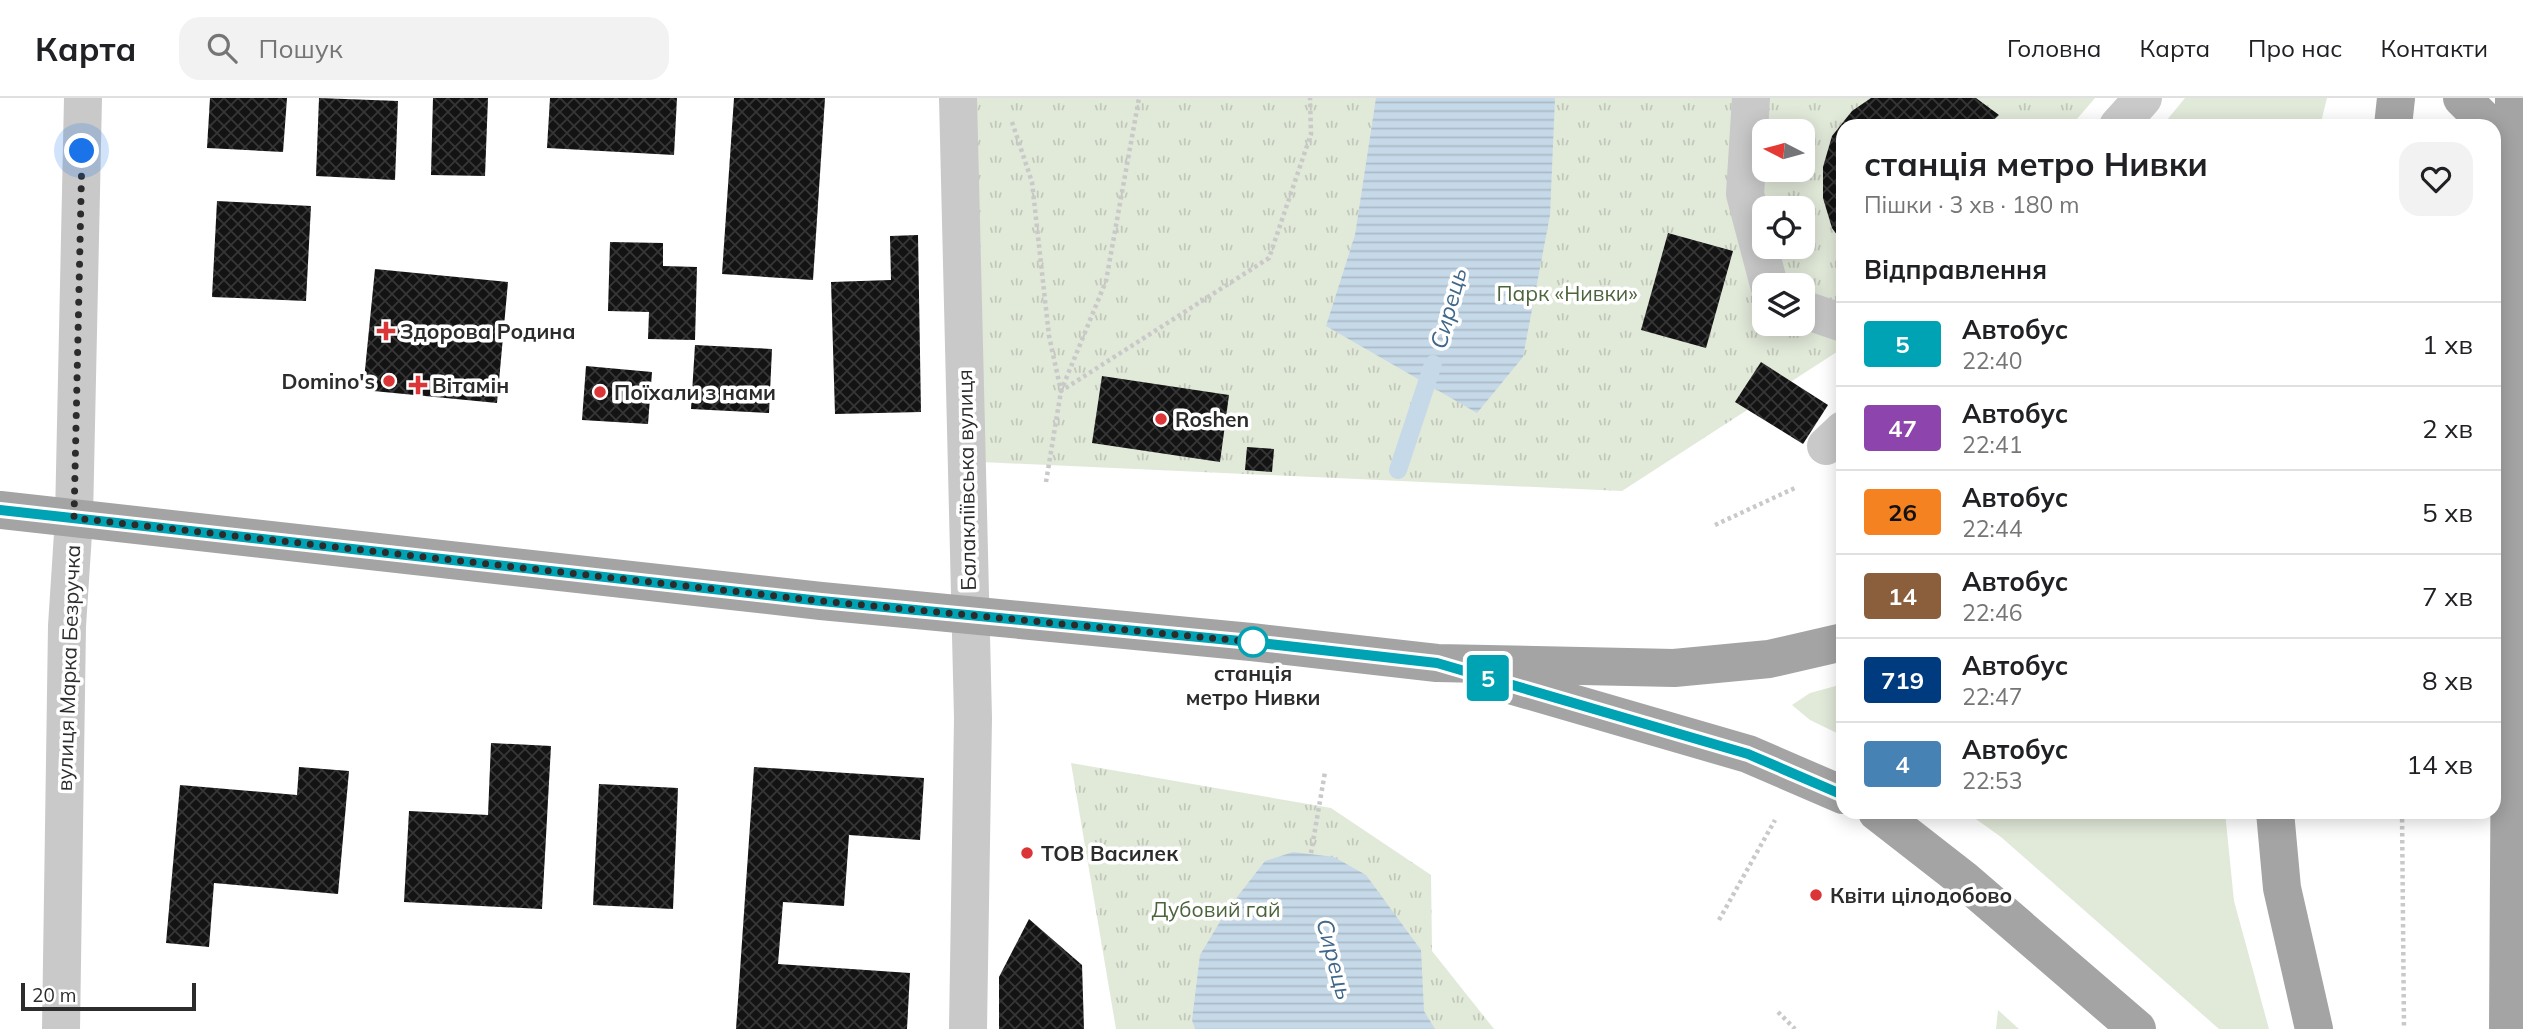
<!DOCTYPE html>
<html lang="uk">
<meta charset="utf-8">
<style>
body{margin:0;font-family:Mulish,sans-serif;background:#f2f2f2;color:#202124;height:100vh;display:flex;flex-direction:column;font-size:26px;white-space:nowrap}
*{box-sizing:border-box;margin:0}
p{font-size:23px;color:#757577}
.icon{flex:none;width:38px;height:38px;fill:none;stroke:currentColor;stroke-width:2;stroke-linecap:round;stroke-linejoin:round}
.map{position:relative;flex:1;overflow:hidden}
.panel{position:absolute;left:1836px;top:21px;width:665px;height:700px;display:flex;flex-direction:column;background:#fff;border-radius:21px;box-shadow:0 4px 18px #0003}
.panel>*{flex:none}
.badge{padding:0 14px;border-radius:5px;font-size:24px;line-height:46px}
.needle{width:46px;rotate:276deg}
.controls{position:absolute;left:1752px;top:21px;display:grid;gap:14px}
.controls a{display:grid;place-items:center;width:63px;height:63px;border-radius:14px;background:#fff;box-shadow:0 4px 18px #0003;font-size:35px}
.scale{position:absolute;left:21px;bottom:18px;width:175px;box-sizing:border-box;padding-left:7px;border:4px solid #2c2c2c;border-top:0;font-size:19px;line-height:24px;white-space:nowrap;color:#2c2c2c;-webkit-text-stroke:5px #fff;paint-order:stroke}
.you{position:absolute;width:35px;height:35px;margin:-18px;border:5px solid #fff;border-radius:50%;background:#1a73e8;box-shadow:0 0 0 10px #1a73e833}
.map>.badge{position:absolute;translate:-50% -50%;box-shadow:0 0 0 4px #fff}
h2{padding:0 28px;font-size:26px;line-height:63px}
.round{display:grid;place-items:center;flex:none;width:74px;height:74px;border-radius:21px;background:#f2f2f2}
.head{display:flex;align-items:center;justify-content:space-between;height:119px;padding:0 28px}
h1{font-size:33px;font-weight:700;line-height:52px}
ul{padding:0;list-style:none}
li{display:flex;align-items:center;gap:21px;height:84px;padding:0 28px;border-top:2px solid #e0e0e0}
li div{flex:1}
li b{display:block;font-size:26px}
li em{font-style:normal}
li .badge{min-width:77px;font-weight:700;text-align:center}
header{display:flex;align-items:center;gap:42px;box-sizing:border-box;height:98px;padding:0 35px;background:#fff;border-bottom:2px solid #e0e0e0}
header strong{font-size:33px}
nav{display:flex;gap:38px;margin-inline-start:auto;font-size:24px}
.search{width:490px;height:63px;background:#f2f2f2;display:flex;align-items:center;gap:18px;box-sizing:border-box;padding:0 24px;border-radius:21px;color:#757577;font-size:26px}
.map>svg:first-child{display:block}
.green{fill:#e1e9d9}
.park{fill:url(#park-tufts);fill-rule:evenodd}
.water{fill:url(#water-rules)}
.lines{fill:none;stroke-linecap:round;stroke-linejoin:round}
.stream{stroke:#c6d9e8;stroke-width:18}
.building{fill:url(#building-cross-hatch)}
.path{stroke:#c9c9c9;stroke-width:4.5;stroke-dasharray:3.5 3.5;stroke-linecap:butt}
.minor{stroke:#c9c9c9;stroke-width:38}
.major{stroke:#a4a4a4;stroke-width:38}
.major-bridge{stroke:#a4a4a4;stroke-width:38}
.line-casing{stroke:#fff;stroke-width:16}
.line{stroke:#00a3b4;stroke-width:10}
.walk{stroke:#2c2c2c;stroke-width:7;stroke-dasharray:0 12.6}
.poi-dot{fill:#db3537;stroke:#fff;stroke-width:2.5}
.stop-dot{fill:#fff;stroke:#00a3b4;stroke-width:3.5}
.labels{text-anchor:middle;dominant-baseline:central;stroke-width:7;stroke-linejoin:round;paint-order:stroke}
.park-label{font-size:21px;fill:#4c643c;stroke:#fff}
.poi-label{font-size:21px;font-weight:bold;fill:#2c2c2c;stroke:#fff;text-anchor:start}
.street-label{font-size:21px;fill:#2c2c2c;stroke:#fff}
.stop-label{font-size:21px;font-weight:bold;fill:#2c2c2c;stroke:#fff}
.water-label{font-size:23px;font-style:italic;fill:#3f6789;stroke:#fff}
</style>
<header>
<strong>Карта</strong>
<div class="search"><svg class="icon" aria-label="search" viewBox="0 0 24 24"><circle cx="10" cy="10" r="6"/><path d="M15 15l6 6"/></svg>Пошук</div>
<nav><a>Головна</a><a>Карта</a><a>Про нас</a><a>Контакти</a></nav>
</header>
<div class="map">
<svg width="2523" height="931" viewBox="0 0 2523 931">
<defs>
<pattern id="park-tufts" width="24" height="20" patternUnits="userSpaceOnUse" patternTransform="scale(1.75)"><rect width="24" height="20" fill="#e1e9d9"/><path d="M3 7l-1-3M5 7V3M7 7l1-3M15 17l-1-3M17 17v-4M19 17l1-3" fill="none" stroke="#c1c8ba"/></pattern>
<pattern id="water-rules" width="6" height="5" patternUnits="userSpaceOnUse" patternTransform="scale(1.75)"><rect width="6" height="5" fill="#c6d9e8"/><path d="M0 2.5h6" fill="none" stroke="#aabac7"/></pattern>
<pattern id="building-cross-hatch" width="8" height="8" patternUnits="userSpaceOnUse" patternTransform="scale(1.75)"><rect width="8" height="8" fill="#131313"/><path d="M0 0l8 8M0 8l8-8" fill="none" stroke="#363636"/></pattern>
</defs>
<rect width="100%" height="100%" fill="#fff"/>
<!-- green -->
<g class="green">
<path d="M2185,0H2327L2320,28H2162Z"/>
<path d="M1843,586V638L1810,622L1792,607L1810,595Z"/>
<path d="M1966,714H2225L2234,803L2269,931H2219L2001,739Z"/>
<path d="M1998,912L2019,931H1996Z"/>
</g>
<!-- park -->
<g class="park">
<path d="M972,0H2095L2071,28H1843V250L1622,393L981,364ZM1764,33H1802V72H1764ZM1764,110H1802V149H1764ZM1764,187H1802V226H1764Z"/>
<path d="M1071,665L1331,710L1431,777L1432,853L1494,931H1116Z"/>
</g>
<!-- water -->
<g class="water">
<path d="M1376,0H1555L1550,117L1523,259L1477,315L1326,228L1355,137Z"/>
<path d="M1293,754L1334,759L1366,777L1421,852L1424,913L1435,931H1195L1192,922L1200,857L1227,812L1265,763Z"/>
</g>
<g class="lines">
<!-- stream -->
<path class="stream" d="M1398,372L1433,266"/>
</g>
<!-- building -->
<g class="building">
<path d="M210,0H287L283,54L207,50Z"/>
<path d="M319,0L398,3L395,82L316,78Z"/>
<path d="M433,0H488L485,78L431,77Z"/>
<path d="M550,0H677L674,57L547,50Z"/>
<path d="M734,0H825L813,182L722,176Z"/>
<path d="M1871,0H1976L1999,17L1987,28H1843V145L1832,130L1823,100V69L1832,38L1852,13Z"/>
<path d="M217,103L311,108L306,203L212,199Z"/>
<path d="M1668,135L1733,153L1706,250L1641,232Z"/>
<path d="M918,137L921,314L835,316L831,184L891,182L890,138Z"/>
<path d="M610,144L663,145V168L697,169L695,242L648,241L649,214L608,213Z"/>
<path d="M375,171L508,184L497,305L363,292Z"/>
<path d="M695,247L772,251L769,315L691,311Z"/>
<path d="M1761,264L1828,307L1803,346L1735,304Z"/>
<path d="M586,268L652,274L648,326L582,322Z"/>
<path d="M1102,278L1229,297L1220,364L1092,345Z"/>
<path d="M1247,349L1274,351L1272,374L1245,372Z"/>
<path d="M491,645L551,648L542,811L404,804L409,713L488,717Z"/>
<path d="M299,669L349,673L338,796L214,785L209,849L166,845L180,687L297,697Z"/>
<path d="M754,669L924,680L920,742L849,737L844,808L783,804L778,866L910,875L907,931H736Z"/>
<path d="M599,686L678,690L673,811L593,807Z"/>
<path d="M1029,821L1082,867L1084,931H999V879Z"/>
</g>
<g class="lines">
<!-- path -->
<g class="path">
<path d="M1012,24L1032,84L1049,238L1061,293L1269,160L1311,36L1310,0"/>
<path d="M1046,384L1061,293L1106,183L1139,0"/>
<path d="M1715,427L1797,389"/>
<path d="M2402,714L2404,931"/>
<path d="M1311,755L1325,674"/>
<path d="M1719,822L1775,722"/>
<path d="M1778,914L1795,931"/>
</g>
<!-- minor -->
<g class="minor">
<path d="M958,0L973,620L968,931"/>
<path d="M1751,0L1745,96L1769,187"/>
<path d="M2118,28L2143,0"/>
<path d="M1802,211L1843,225"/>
<path d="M1826,348L1843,332"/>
<path d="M61,931L67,528L74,420L83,0"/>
</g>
<!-- major -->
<g class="major">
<path d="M2462,0L2490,28"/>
<path d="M2393,28L2396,0"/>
<path d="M0,412L821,503L1251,544L1437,565L1674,570L1769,561L1843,544"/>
<path d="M1486,580L1748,656L1843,697"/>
<path d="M1877,714L1963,781L2137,931"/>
<path d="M2275,714L2282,790L2314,931"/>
</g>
<!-- major-bridge -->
<path class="major-bridge" d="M2508,931L2514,0"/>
</g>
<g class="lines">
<defs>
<path id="line" d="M0,412L821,503L1251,544L1437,565L1748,656L1843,697"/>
</defs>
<!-- line casing -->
<use href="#line" class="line-casing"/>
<!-- line -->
<use href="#line" class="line"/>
<!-- walk -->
<path class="walk" d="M82,53L74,420L821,503L1253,544"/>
</g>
<!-- markers -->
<g class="poi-dot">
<path d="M382.5 222.5h7v7h7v7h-7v7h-7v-7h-7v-7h7z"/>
<circle cx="389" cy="283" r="7"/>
<path d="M414.5 276.5h7v7h7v7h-7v7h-7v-7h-7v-7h7z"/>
<circle cx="600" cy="294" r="7"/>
<circle cx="1161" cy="321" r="7"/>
<circle cx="1027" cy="755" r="7"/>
<circle cx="1816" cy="797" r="7"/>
</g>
<circle class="stop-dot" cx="1253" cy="544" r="14"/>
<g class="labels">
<!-- park labels -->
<g class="park-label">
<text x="1567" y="195">Парк «Нивки»</text>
<text x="1216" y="811">Дубовий гай</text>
</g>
<!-- poi labels -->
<g class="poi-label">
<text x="400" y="233">Здорова Родина</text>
<text x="375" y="283" text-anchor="end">Domino's</text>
<text x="432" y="287">Вітамін</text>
<text x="614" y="294">Поїхали з нами</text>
<text x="1175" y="321">Roshen</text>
<text x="1041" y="755">ТОВ Василек</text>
<text x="1830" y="797">Квіти цілодобово</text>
</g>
<!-- street labels -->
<g class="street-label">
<text transform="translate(966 382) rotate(-91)">Балакліївська вулиця</text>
<text transform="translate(68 570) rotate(-88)">вулиця Марка Безручка</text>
</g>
<!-- stop labels -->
<g class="stop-label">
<text x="1253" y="575">станція<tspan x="1253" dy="24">метро Нивки</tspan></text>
</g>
<!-- water labels -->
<g class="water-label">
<text transform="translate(1448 210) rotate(-75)">Сирець</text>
<text transform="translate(1335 861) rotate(75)">Сирець</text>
</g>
</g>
</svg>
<div class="controls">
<a><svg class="needle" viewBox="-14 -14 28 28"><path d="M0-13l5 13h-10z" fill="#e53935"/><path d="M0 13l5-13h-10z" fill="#757577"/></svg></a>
<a><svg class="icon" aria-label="locate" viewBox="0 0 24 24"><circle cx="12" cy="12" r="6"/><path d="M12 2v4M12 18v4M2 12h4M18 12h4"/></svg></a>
<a><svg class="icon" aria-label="layers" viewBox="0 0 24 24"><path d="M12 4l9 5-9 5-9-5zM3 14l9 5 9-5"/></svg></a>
</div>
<div class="scale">20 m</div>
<div class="you" style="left:82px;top:53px"></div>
<b class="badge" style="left:1488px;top:580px;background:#00a3b4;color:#fff">5</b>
<section class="panel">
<div class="head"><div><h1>станція метро Нивки</h1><p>Пішки · 3 хв · 180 m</p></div><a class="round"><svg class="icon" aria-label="heart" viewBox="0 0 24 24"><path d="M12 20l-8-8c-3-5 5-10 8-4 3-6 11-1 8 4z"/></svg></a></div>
<h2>Відправлення</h2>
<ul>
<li><span class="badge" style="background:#00a3b4;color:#fff">5</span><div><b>Автобус</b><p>22:40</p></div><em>1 хв</em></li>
<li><span class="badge" style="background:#8e44ad;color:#fff">47</span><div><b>Автобус</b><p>22:41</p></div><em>2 хв</em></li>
<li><span class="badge" style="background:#f58220;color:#111">26</span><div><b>Автобус</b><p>22:44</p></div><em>5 хв</em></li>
<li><span class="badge" style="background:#8b5e3c;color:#fff">14</span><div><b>Автобус</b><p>22:46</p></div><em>7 хв</em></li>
<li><span class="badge" style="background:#003b80;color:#fff">719</span><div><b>Автобус</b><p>22:47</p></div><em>8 хв</em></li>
<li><span class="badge" style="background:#4682b4;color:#fff">4</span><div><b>Автобус</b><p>22:53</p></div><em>14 хв</em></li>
</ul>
</section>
</div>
